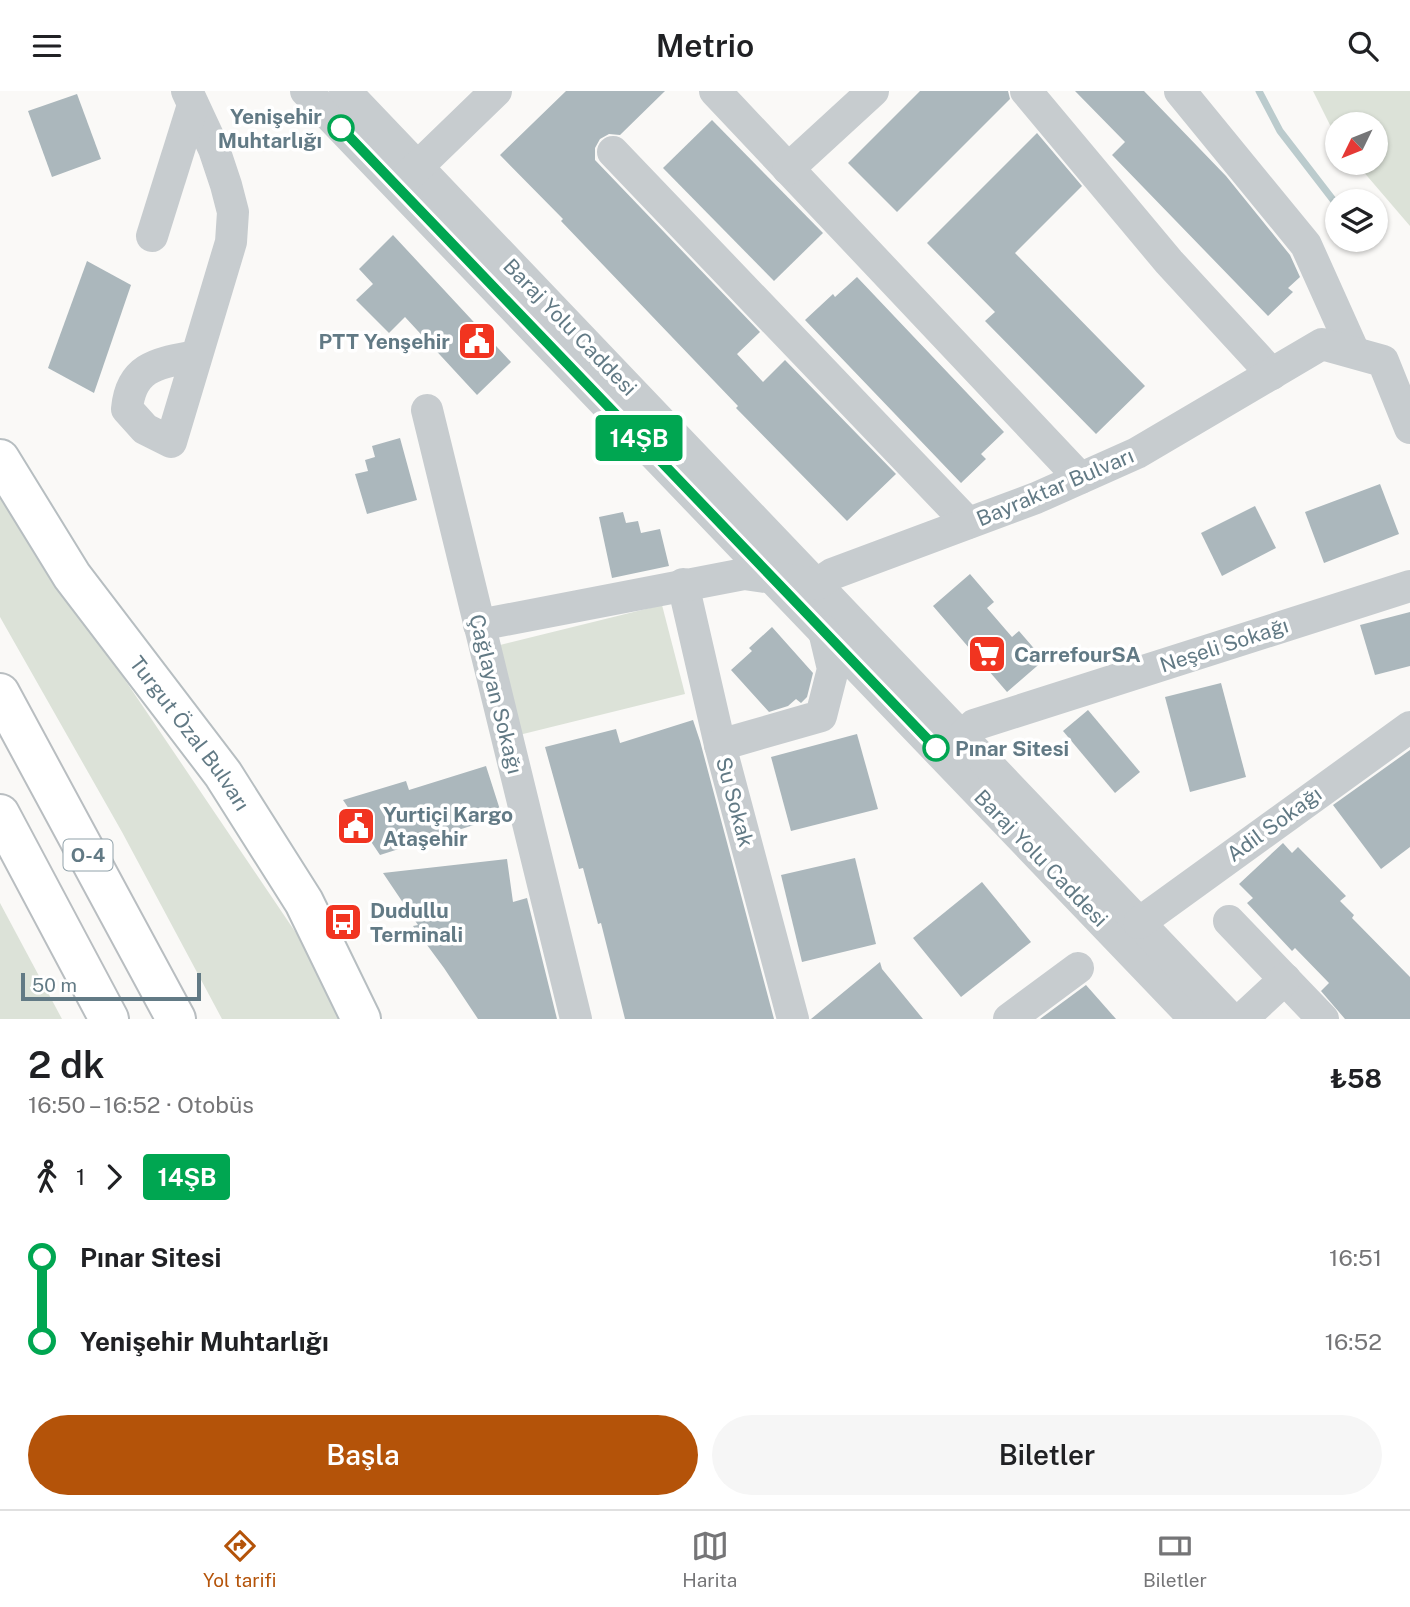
<!DOCTYPE html>
<html lang="tr">
<meta charset="utf-8">
<style>
body{margin:0;font-family:"Public Sans",sans-serif;background:#f6f6f6;color:#202124;height:100vh;display:flex;flex-direction:column;font-size:26px;white-space:nowrap}
*{box-sizing:border-box;margin:0}
p{font-size:23px;color:#757577}
.icon{flex:none;width:38px;height:38px;fill:none;stroke:currentColor;stroke-width:2;stroke-linecap:round;stroke-linejoin:round}
.map{position:relative;height:928px;overflow:hidden}
.panel{display:flex;flex-direction:column;background:#fff;flex:1}
.panel>*{flex:none}
.badge{padding:0 14px;border-radius:5px;font-size:24px;line-height:46px}
.needle{width:46px;rotate:227deg}
.tools{position:absolute;left:1325px;top:21px;display:grid;gap:14px}
.tools a{display:grid;place-items:center;width:63px;height:63px;border-radius:50%;background:#fff;box-shadow:0 2px 5px #0004;font-size:35px}
.scale{position:absolute;left:21px;bottom:18px;width:180px;box-sizing:border-box;padding-left:7px;border:4px solid #627a85;border-top:0;font-size:19px;line-height:24px;white-space:nowrap;color:#627a85;-webkit-text-stroke:5px #fff;paint-order:stroke}
.map>.badge{position:absolute;translate:-50% -50%;box-shadow:0 0 0 4px #fff}
.legs{display:flex;align-items:center;gap:10px;height:77px;padding:0 28px;font-size:23px}
.legs p{margin-inline-start:auto}
.headline{display:flex;align-items:center;justify-content:space-between;height:119px;padding:0 28px}
h1{font-size:38px;font-weight:600;line-height:52px}
.primary-button{display:flex;gap:14px;margin-top:auto;padding:14px 28px}
.primary-button a{flex:1;height:80px;border-radius:42px;background:#b45309;color:#fff;font-size:28px;font-weight:600;line-height:80px;text-align:center}
.primary-button a+a{background:#f6f6f6;color:#202124}
ul{padding:0 28px;list-style:none}
li{display:flex;align-items:center;gap:24px;height:84px;font-size:26px}
li i{display:grid;place-items:center;width:10px;height:100%;margin:0 9px;background:currentColor}
li i::after{content:'';width:18px;height:18px;margin:-9px;border:5px solid;border-radius:50%;background:#fff}
li p{margin-inline-start:auto}
li:first-child i{background:linear-gradient(#0000 50%,currentColor 0)}
li:last-child i{background:linear-gradient(currentColor 50%,#0000 0)}
header{display:flex;justify-content:space-between;align-items:center;height:91px;padding:0 28px;background:#fff;font-size:32px;font-weight:600}
.dock{display:flex;justify-content:space-around;align-items:center;height:98px;border-top:2px solid #e0e0e0;background:#fff;font-size:19px;color:#757577}
.dock a{display:grid;justify-items:center;gap:4px}
.dock .active{color:#b45309}
.map>svg:first-child{display:block}
.green{fill:#dce2d8}
.lines{fill:none;stroke-linecap:round;stroke-linejoin:round}
.stream{stroke:#bbcbcd;stroke-width:7}
.building{fill:#abb7bc}
.major-casing{stroke:#b7bec1;stroke-width:42}
.highway-casing{stroke:#b9bec1;stroke-width:42}
.minor{stroke:#c7cccf;stroke-width:32}
.major{stroke:#fff;stroke-width:38}
.highway{stroke:#fff;stroke-width:38}
.line-1-casing{stroke:#fff;stroke-width:16}
.line-1{stroke:#00a651;stroke-width:10}
.stop-1-dot{fill:#fff;stroke:#00a651;stroke-width:3.5}
.labels{text-anchor:middle;dominant-baseline:central;stroke-width:7;stroke-linejoin:round;paint-order:stroke}
.shield{fill:#fff;stroke:#91a2aa;stroke-width:2}
.shield-label{font-size:19px;font-weight:bold;fill:#627a85}
.stop-label{font-size:21px;font-weight:bold;fill:#627a85;stroke:#fff;text-anchor:end}
.street-label{font-size:21px;fill:#627a85;stroke:#fff}
.poi-label{font-size:21px;font-weight:bold;fill:#627a85;stroke:#fff;text-anchor:start}
</style>
<header><svg class="icon" aria-label="menu" viewBox="0 0 24 24"><path d="M4 6h16M4 12h16M4 18h16"/></svg>Metrio<svg class="icon" aria-label="search" viewBox="0 0 24 24"><circle cx="10" cy="10" r="6"/><path d="M15 15l6 6"/></svg></header>
<div class="map">
<svg width="1410" height="928" viewBox="0 0 1410 928">
<rect width="100%" height="100%" fill="#faf9f7"/>
<!-- green -->
<g class="green">
<path d="M1313,0H1410V135L1356,72H1376V33H1337V48Z"/>
<path d="M0,404L315,870L340,928H222L122,741L0,526Z"/>
<path d="M662,514L685,603L519,644L496,555Z"/>
<path d="M0,812L62,928H0Z"/>
</g>
<g class="lines">
<!-- stream -->
<g class="stream">
<path d="M1259,0L1280,40L1337,114"/>
<path d="M1364,149L1365,150"/>
</g>
</g>
<!-- building -->
<g class="building">
<path d="M566,0H665L620,44L609,43L600,48L595,57V69L760,241L737,263L763,291L785,269L896,383L847,430L736,317L738,315L561,130L563,128L500,64Z"/>
<path d="M920,0H1008L1010,8L897,121L848,72Z"/>
<path d="M1075,0H1144L1226,85L1290,164L1300,186L1288,197L1293,201L1268,225L1112,64L1125,51Z"/>
<path d="M77,3L101,68L52,86L28,20Z"/>
<path d="M712,29L823,142L774,190L663,77Z"/>
<path d="M1037,42L1082,95L1015,162L1145,295L1096,343L985,230L995,221L927,152Z"/>
<path d="M393,144L511,271L477,304L405,226L389,242L356,209L373,193L359,178Z"/>
<path d="M87,170L131,194L94,302L48,277Z"/>
<path d="M857,186L1004,341L981,363L986,368L961,392L805,229L833,203L835,206Z"/>
<path d="M400,347L417,409L367,423L355,383L368,380L365,369L375,366L372,355Z"/>
<path d="M1380,393L1399,443L1324,472L1305,421Z"/>
<path d="M1255,415L1276,457L1222,485L1201,442Z"/>
<path d="M623,421L626,432L638,430L641,442L660,438L669,475L612,487L599,426Z"/>
<path d="M970,483L994,511L987,517L1012,546L1019,540L1044,569L1007,601L933,515Z"/>
<path d="M1410,521V575L1375,584L1360,534Z"/>
<path d="M772,536L813,582L807,606L801,612L796,608L788,615L769,621L731,579L752,560L749,557Z"/>
<path d="M1221,592L1246,686L1190,701L1165,606Z"/>
<path d="M1088,619L1140,681L1115,702L1063,640Z"/>
<path d="M693,629L700,650L774,928H625L601,832L598,833L583,777L579,778L545,656L616,638L620,652Z"/>
<path d="M857,643L878,718L791,740L771,666Z"/>
<path d="M1410,659V756L1381,778L1333,714Z"/>
<path d="M486,675L502,725L380,764L343,709L406,690L409,699Z"/>
<path d="M1283,752L1292,762L1298,756L1346,805L1340,810L1354,824L1352,827L1410,886V928H1345L1321,900L1329,892L1295,857L1292,860L1247,812L1253,807L1239,793Z"/>
<path d="M855,767L876,853L802,871L781,784Z"/>
<path d="M507,768L513,811L527,807L557,928H478L444,877L413,835L418,834L383,782Z"/>
<path d="M982,791L1031,851L961,906L913,847Z"/>
<path d="M880,871L882,878L923,928H811Z"/>
<path d="M1086,894L1116,928H1040L1044,925Z"/>
</g>
<g class="lines">
<defs>
<g id="major">
<path id="s1" d="M0,368L72,485L223,683L304,811L361,928"/>
</g>
<g id="highway">
<path d="M0,602L176,928"/>
<path d="M0,723L109,928"/>
</g>
</defs>
<!-- major casing -->
<use href="#major" class="major-casing"/>
<!-- highway casing -->
<use href="#highway" class="highway-casing"/>
<!-- minor -->
<g class="minor">
<path d="M187,0L214,58L226,94L233,121L231,151L171,351L145,338L127,318C131,274 160,272 196,265"/>
<path d="M306,0L1195,928"/>
<path d="M345,0L1231,928"/>
<path d="M715,0L1080,387"/>
<path d="M1026,0L1169,171L1272,283"/>
<path d="M1180,0L1306,154L1354,261"/>
<path d="M613,61L968,432"/>
<path d="M788,78L873,0"/>
<path d="M403,90L496,0"/>
<path d="M152,145L193,14"/>
<path d="M427,319L576,928"/>
<path d="M683,493L720,654L793,928"/>
<path d="M479,534L744,483L817,493L832,483L1036,407L1137,362L1322,253L1383,270L1410,337"/>
<path d="M962,646L974,634L1410,495"/>
<path d="M720,654L821,625L833,578L824,540"/>
<path d="M1229,830L1323,928"/>
<path d="M1139,832L1410,636"/>
<path d="M1009,928L1078,877"/>
<path d="M1242,928L1285,888"/>
</g>
<!-- major -->
<use href="#major" class="major"/>
<!-- highway -->
<use href="#highway" class="highway"/>
</g>
<g class="lines">
<defs>
<path id="line-1" d="M341,37L936,657"/>
</defs>
<!-- line-1 casing -->
<use href="#line-1" class="line-1-casing"/>
<!-- line-1 -->
<use href="#line-1" class="line-1"/>
</g>
<!-- icons -->
<defs>
<symbol id="civic-square" viewBox="-11 -11 22 22"><rect x="-9" y="-9" width="18" height="18" rx="4" fill="#f13420" stroke="#fff"/><path d="M-.6-6.5H3V-4.5H.6V-3L4-1V1h2V6H-6V1h2V-1L-.6-3ZM-1.2 2.5V6h2.4V2.5Z" fill="#fff"/></symbol>
<symbol id="supermarket-square" viewBox="-11 -11 22 22"><rect x="-9" y="-9" width="18" height="18" rx="4" fill="#f13420" stroke="#fff"/><path d="M-6-5.5h2.5l.6 2H6L4.5 2H-2.5L-4.4-4H-6ZM-1.5 3.2a1.3 1.3 0 1 0 .1 0ZM3 3.2a1.3 1.3 0 1 0 .1 0Z" fill="#fff"/></symbol>
<symbol id="bus-square" viewBox="-11 -11 22 22"><rect x="-9" y="-9" width="18" height="18" rx="4" fill="#f13420" stroke="#fff"/><path d="M-5-6H5V4H4V6H2V4H-2V6H-4V4H-5ZM-3.5-4V0h7V-4ZM-3.5 1.2v1.5H-2V1.2ZM2 1.2v1.5H3.5V1.2Z" fill="#fff"/></symbol>
</defs>
<g fill-rule="evenodd">
<use href="#civic-square" x="455" y="228" width="44" height="44"/>
<use href="#supermarket-square" x="965" y="541" width="44" height="44"/>
<use href="#civic-square" x="334" y="713" width="44" height="44"/>
<use href="#bus-square" x="321" y="809" width="44" height="44"/>
</g>
<!-- markers -->
<g class="stop-1-dot">
<circle cx="341" cy="37" r="12"/>
<circle cx="936" cy="657" r="12"/>
</g>
<g class="labels">
<!-- shield labels -->
<rect class="shield" x="63.5" y="748.5" width="49" height="31" rx="5"/>
<g class="shield-label">
<text x="88" y="764">O-4</text>
</g>
<!-- stop labels -->
<g class="stop-label">
<text x="322" y="25">Yenişehir<tspan x="322" dy="24">Muhtarlığı</tspan></text>
<text x="955" y="657" text-anchor="start">Pınar Sitesi</text>
</g>
<!-- street labels -->
<g class="street-label">
<text transform="translate(570 236) rotate(46)">Baraj Yolu Caddesi</text>
<text transform="translate(1055 396) rotate(-23)">Bayraktar Bulvarı</text>
<text transform="translate(1224 554) rotate(-18)">Neşeli Sokağı</text>
<text transform="translate(496 603) rotate(76)">Çağlayan Sokağı</text>
<text stroke="none"><textPath href="#s1" startOffset="334">Turgut Özal Bulvarı</textPath></text>
<text transform="translate(735 711) rotate(75)">Su Sokak</text>
<text transform="translate(1274 733) rotate(-36)">Adil Sokağı</text>
<text transform="translate(1041 767) rotate(46)">Baraj Yolu Caddesi</text>
</g>
<!-- poi labels -->
<g class="poi-label">
<text x="450" y="250" text-anchor="end">PTT Yenşehir</text>
<text x="1014" y="563">CarrefourSA</text>
<text x="383" y="723">Yurtiçi Kargo<tspan x="383" dy="24">Ataşehir</tspan></text>
<text x="370" y="819">Dudullu<tspan x="370" dy="24">Terminali</tspan></text>
</g>
</g>
</svg>
<div class="tools">
<a><svg class="needle" viewBox="-14 -14 28 28"><path d="M0-13l5 13h-10z" fill="#e53935"/><path d="M0 13l5-13h-10z" fill="#757577"/></svg></a>
<a><svg class="icon" aria-label="layers" viewBox="0 0 24 24"><path d="M12 4l9 5-9 5-9-5zM3 14l9 5 9-5"/></svg></a>
</div>
<div class="scale">50 m</div>
<b class="badge" style="left:639px;top:347px;background:#00a651;color:#fff">14ŞB</b>
</div>
<section class="panel">
<div class="headline"><div><h1>2 dk</h1><p>16:50 – 16:52 · Otobüs</p></div><b>₺58</b></div>
<div class="legs"><svg class="icon" aria-label="walk" viewBox="0 0 24 24"><circle cx="13" cy="4" r="2"/><path d="M13 8l-2 6 4 7M11 14l-3 7M7 12l3-4h3l4 4"/></svg>1<svg class="icon" aria-label="forward" viewBox="0 0 24 24"><path d="M9 5l7 7-7 7"/></svg><b class="badge" style="background:#00a651;color:#fff">14ŞB</b></div>
<ul>
<li><i style="color:#00a651"></i><b>Pınar Sitesi</b><p>16:51</p></li>
<li><i style="color:#00a651"></i><b>Yenişehir Muhtarlığı</b><p>16:52</p></li>
</ul>
<div class="primary-button"><a>Başla</a><a>Biletler</a></div>
</section>
<nav class="dock">
<a class="active"><svg class="icon" aria-label="directions" viewBox="0 0 24 24"><path d="M12 3l9 9-9 9-9-9zM9 14v-3h6M13 9l2 2-2 2"/></svg>Yol tarifi</a>
<a><svg class="icon" aria-label="map" viewBox="0 0 24 24"><path d="M3 6l6-2 6 2 6-2v14l-6 2-6-2-6 2zM9 4v14M15 6v14"/></svg>Harita</a>
<a><svg class="icon" aria-label="tickets" viewBox="0 0 24 24"><path d="M3 7h18v10H3zM15 7v10"/></svg>Biletler</a>
</nav>
